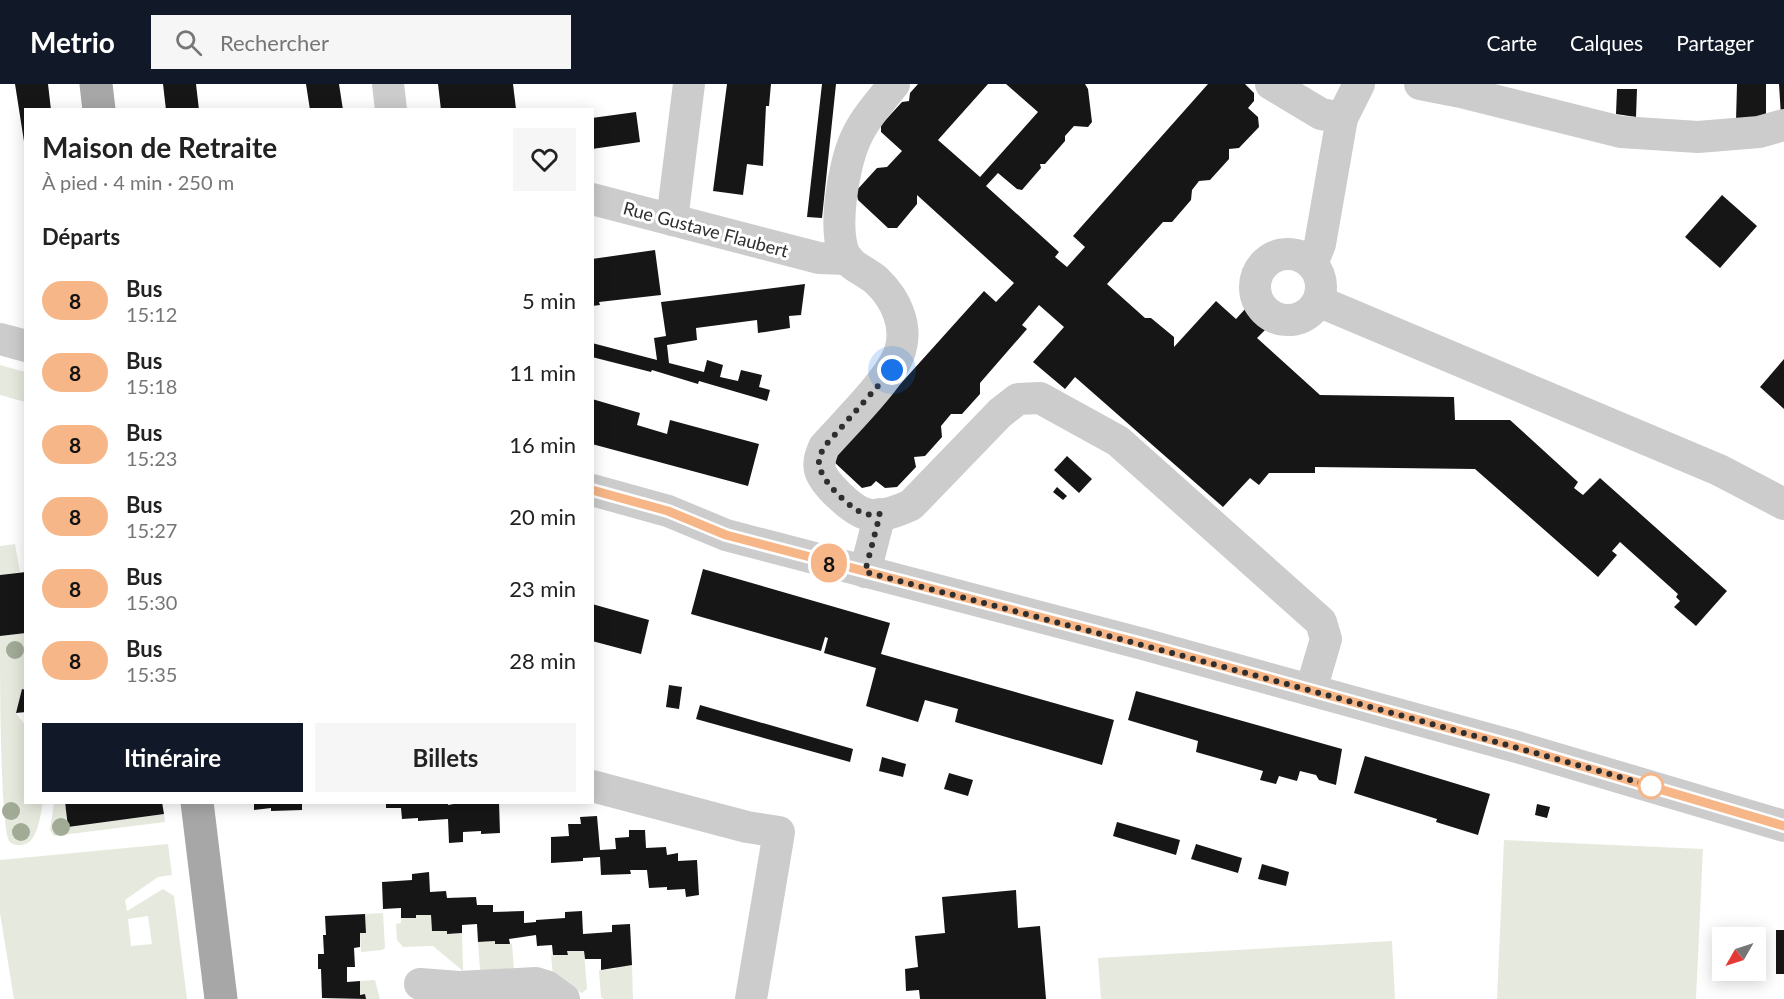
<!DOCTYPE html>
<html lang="fr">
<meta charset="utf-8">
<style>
body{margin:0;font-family:Lato,sans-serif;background:#f6f6f6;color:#222;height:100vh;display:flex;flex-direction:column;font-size:22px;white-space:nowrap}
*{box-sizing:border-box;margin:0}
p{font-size:20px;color:#767676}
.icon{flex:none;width:33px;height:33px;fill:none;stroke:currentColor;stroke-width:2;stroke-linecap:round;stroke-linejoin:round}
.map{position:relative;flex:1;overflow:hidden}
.panel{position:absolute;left:24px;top:24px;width:570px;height:696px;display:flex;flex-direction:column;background:#fff;border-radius:0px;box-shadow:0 3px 15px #0003}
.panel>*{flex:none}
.badge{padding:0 12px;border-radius:20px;font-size:21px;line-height:39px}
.needle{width:39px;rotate:231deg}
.tools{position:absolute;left:1712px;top:843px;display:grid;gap:12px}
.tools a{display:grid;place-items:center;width:54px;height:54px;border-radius:0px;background:#fff;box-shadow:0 3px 15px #0003;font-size:30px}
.you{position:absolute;width:30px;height:30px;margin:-15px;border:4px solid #fff;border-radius:50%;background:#1a73e8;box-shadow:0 0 0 9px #1a73e833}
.map>.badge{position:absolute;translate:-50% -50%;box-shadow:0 0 0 3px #fff}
h2{padding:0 18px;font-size:22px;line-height:54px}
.round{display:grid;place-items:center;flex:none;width:63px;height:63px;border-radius:0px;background:#f6f6f6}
.summary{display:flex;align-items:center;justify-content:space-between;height:102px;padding:0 18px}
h1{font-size:28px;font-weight:700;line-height:45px}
.primary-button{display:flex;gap:12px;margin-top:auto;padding:12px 18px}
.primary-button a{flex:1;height:69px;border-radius:0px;background:#111827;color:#fff;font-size:24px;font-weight:700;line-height:69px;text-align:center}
.primary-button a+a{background:#f6f6f6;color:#222}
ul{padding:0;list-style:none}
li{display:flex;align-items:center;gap:18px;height:72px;padding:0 18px}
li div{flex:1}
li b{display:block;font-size:22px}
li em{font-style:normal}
li .badge{min-width:66px;font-weight:700;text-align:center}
header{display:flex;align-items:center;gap:36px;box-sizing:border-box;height:84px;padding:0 30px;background:#111827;color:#fff}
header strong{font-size:28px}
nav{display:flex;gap:33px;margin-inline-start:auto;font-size:21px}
.search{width:420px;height:54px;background:#f6f6f6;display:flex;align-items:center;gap:15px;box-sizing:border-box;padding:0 21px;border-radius:0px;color:#767676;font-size:22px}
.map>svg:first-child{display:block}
.green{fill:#e6eade;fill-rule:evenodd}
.building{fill:#161616}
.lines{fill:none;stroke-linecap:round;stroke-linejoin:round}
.minor{stroke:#ccc;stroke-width:32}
.major{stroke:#a7a7a7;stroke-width:33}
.tree{fill:#a2ab96}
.line-casing{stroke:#fff;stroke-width:14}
.line{stroke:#f7b688;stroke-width:9}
.walk{stroke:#2f2f2f;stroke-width:6;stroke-dasharray:0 10.8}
.stop-dot{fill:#fff;stroke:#f7b688;stroke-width:3}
.labels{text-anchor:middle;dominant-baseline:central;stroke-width:6;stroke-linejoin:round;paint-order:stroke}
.street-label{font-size:18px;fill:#2f2f2f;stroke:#fff}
</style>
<header>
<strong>Metrio</strong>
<div class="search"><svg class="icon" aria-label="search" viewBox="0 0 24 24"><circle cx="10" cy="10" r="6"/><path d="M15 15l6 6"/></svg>Rechercher</div>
<nav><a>Carte</a><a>Calques</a><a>Partager</a></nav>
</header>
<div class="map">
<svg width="1784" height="915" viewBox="0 0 1784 915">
<rect width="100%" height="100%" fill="#fff"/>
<!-- green -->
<g class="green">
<path d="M0,281L25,288V318L0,311Z"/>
<path d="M15,460L20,488L0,491V462Z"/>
<path d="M25,549L24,605H22L16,629L25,641L26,718L43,719C40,732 38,759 22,761C18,762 12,761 9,757C0,740 0,584 0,552Z"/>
<path d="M54,719H65L69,743L164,730L165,738L54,752L50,746Z"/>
<path d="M1504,756L1703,765L1696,915H1497Z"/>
<path d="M168,760L172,791L158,793L125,816L127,827L163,805L174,812L187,915H14L0,829V776ZM148,832L152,860L131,862L128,835Z"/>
<path d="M383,829L385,864L382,866L361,868L360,849H366L365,830Z"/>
<path d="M416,831H431L432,847H447L448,850L462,849L463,887L433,862L403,863L397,856L396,840L401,839V834H416Z"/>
<path d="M495,857L496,860H512L514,886L483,891L480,886L478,858Z"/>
<path d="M1392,857L1395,915H1101L1098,874Z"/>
<path d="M567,867H584L587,905L582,909L553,892L551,871H568Z"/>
<path d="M632,881L633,915H604L601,913L599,886L616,885V882Z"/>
<path d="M375,896L380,915H366L365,910L360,911V897Z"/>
</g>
<!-- building -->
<g class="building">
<path d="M15,0H48L51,26H26V70Z"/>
<path d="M163,0H196L199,26H166Z"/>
<path d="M306,0H339L343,26H310Z"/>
<path d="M438,0H513L516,25L441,26Z"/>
<path d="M727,0H771L769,22H766L763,82L747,80L743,111L713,107Z"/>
<path d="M822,0H836L822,134L807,133Z"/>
<path d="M918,0H988L938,56L980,93L1038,28L1006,0H1085L1088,5L1092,38L1088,43L1074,42L1065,52V57L1045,80H1040L1041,84L1022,106L1017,105L998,89L986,102L1059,168L1055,173L1067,183L1085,163L1073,152L1208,0H1245L1254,9V17L1248,24L1258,33L1259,43L1239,64L1229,65V75L1210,96L1199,97L1192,106L1191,116L1172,138H1163L1107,200L1145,234H1151L1174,253V263L1216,217L1236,235L1246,224L1268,243L1257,254L1320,311L1454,313L1455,336H1510L1578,398L1574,404L1583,411L1600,394L1727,507L1696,542L1674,523L1680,517L1676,513L1678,510L1620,458L1612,467L1617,471L1598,493L1475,385L1315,383V389H1269L1259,401L1250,394L1223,423L1075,293L1065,305L1033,278L1064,243L1039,221L1022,241L1027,245L980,299V310L962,330H951L941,342L942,353L925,372L914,373L916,383L897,403L885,404L876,397L871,402L862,404L832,376L984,207L996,218L1014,199L917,111V120L897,144H888L858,116L856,107L877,84L887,83L902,67L881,48V41L902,18L909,17L910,9Z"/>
<path d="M1737,0H1766V34L1736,37Z"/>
<path d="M1779,0H1784V31L1781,32Z"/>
<path d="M1617,5H1637L1636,33L1616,30Z"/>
<path d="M636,28L640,58L592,65V34Z"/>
<path d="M1722,111L1757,142L1720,184L1685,153Z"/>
<path d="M655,166L661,211L599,218L600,221L592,222V175Z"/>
<path d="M805,200L801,231L789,232L790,244L758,249L757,236L696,244L697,256L667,261L669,279L704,288L707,276L723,281L720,293L738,297L741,286L762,291L759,303L770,306L767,317L699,297L698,300L652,286L651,288L592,273V259L657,276L654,254L666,252L661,218Z"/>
<path d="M1784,275V325L1760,303Z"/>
<path d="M592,315L640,329L637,341L667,350L670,336L759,360L748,402L592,360Z"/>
<path d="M1067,372L1092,395L1079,409L1054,386Z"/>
<path d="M1057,403L1067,412L1063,416L1053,408Z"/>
<path d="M703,485L890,539L881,570L1114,636L1102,681L955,638L958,625L925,616L918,638L866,622L876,584L824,569L828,554L825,553L821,567L691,530Z"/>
<path d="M26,488V549L0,552V491Z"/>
<path d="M592,520L649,536L641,570L592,557Z"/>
<path d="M669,601L682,603L679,625L666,623Z"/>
<path d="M22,605L26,606V628L16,629Z"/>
<path d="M1136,607L1342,665L1336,701L1319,696L1316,691L1300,687L1297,697L1279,692L1276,700L1260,696L1263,687L1196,668L1198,657L1128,636Z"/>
<path d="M700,621L853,665L850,678L696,635Z"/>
<path d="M1365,672L1490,710L1478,751L1436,738L1437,735L1354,709Z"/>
<path d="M882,673L906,680L903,693L879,687Z"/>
<path d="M949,689L973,696L968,712L944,705Z"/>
<path d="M65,718H162L164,730L68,743Z"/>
<path d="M254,718H302V726L271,727V724L254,726Z"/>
<path d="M386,718H448V721L465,718H499L500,749L481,750V747L463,748V758L449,759L448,735L418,737V734L402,735L401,724H386Z"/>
<path d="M1537,720L1550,723L1547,734L1535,731Z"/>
<path d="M597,732L600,766L616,765L615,754L629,753V746H645L646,764L666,763L667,771L678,769V777L697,776L699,811L686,813L685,805L667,806V803L649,804L647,786H630L631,790L601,791L600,773L583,774V777L551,779V753L569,752L568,740H581L580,733Z"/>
<path d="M1117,738L1180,756L1176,771L1113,752Z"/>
<path d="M1196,760L1242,774L1238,789L1191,775Z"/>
<path d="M1262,780L1289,788L1286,802L1258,795Z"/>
<path d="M429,788L430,808L446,807L447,814L476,813L477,821H493V828L524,827V839L536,838V836L565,834V828L582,827L583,850L612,848V841L630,840L632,881L601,886V875H585L584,867H567L568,871H553L552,861L537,862L536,851L509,855L510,860H495V857L478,858L477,840L462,841V849L447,850V847H432L431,831H416V834H401V824L383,825L382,798L412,796V790Z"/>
<path d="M1016,806L1018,844L1040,842L1046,915H920L919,906L906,907L905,885L918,883L915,852L945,849L942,813Z"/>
<path d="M365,830L366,849H360V863L354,864L355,883H347V898L360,897V911L365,910L366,915L322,914L321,885H318V870H324L323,851H326L325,832Z"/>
<rect x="1776" y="846" width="8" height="44"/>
</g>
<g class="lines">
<!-- minor -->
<g class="minor">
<path d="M388,0L391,26"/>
<path d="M894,0C880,18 864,35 855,56C844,80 830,154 848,176C856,185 869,189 877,197C896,215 908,242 900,267C892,294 844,340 824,363C821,371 818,377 820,386C824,400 852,426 866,430C881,434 898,427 911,421L1000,329L1018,315L1040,314L1118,357L1321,538L1326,555L1311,606"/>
<path d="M1271,0L1321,30L1342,34L1320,160L1312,180"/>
<path d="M1420,0L1461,8L1621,48L1698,53L1759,48L1784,41"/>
<path d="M1342,34L1359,0"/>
<path d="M592,115L819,174L848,175"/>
<path d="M672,136L689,0"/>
<circle cx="1288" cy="203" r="33"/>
<path d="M1318,217L1719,386L1784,420"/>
<path d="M0,255L26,262"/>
<path d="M592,406L668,427L726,451L1143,560L1517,663L1784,742"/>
<path d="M865,488L880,430"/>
<path d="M592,702L747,743L779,748L751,915"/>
<path d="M420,900L459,903L536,899L546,902L564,915"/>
</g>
<!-- major -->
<g class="major">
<path d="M96,0L99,26"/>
<path d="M197,718L221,915"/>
</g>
</g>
<!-- trees -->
<g class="tree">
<circle cx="15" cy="566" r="9"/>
<circle cx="11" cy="727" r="9"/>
<circle cx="61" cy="743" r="9"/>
<circle cx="21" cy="748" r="9"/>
</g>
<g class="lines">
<defs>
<path id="line" d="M592,406L668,427L726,451L1143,560L1517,663L1784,742"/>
</defs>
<!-- line casing -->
<use href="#line" class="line-casing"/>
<!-- line -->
<use href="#line" class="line"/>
<!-- walk -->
<path class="walk" d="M892,286L824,363C822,367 819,373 819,377C817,394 850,425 865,430C870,431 875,430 880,430L865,488C1127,556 1394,628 1651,702"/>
</g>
<!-- markers -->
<circle class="stop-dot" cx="1651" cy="702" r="12"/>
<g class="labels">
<!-- street labels -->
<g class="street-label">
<text transform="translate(706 145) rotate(15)">Rue Gustave Flaubert</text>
</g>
</g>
</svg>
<div class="tools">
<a><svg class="needle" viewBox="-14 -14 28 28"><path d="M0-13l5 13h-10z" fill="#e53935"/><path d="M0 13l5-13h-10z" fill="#767676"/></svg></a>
</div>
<div class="you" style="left:892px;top:286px"></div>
<b class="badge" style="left:829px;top:479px;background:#f7b688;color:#111">8</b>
<section class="panel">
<div class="summary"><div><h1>Maison de Retraite</h1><p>À pied · 4 min · 250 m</p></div><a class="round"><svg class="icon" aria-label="heart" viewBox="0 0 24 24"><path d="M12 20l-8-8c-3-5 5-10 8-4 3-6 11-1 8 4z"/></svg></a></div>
<h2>Départs</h2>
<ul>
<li><span class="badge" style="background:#f7b688;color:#111">8</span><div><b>Bus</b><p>15:12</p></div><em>5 min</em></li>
<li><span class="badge" style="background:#f7b688;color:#111">8</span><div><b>Bus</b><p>15:18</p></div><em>11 min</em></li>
<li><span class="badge" style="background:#f7b688;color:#111">8</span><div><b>Bus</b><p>15:23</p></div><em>16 min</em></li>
<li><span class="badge" style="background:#f7b688;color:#111">8</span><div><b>Bus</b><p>15:27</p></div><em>20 min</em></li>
<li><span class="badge" style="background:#f7b688;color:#111">8</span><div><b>Bus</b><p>15:30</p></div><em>23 min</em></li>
<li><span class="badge" style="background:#f7b688;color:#111">8</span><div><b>Bus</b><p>15:35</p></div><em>28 min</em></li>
</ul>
<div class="primary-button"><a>Itinéraire</a><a>Billets</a></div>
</section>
</div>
